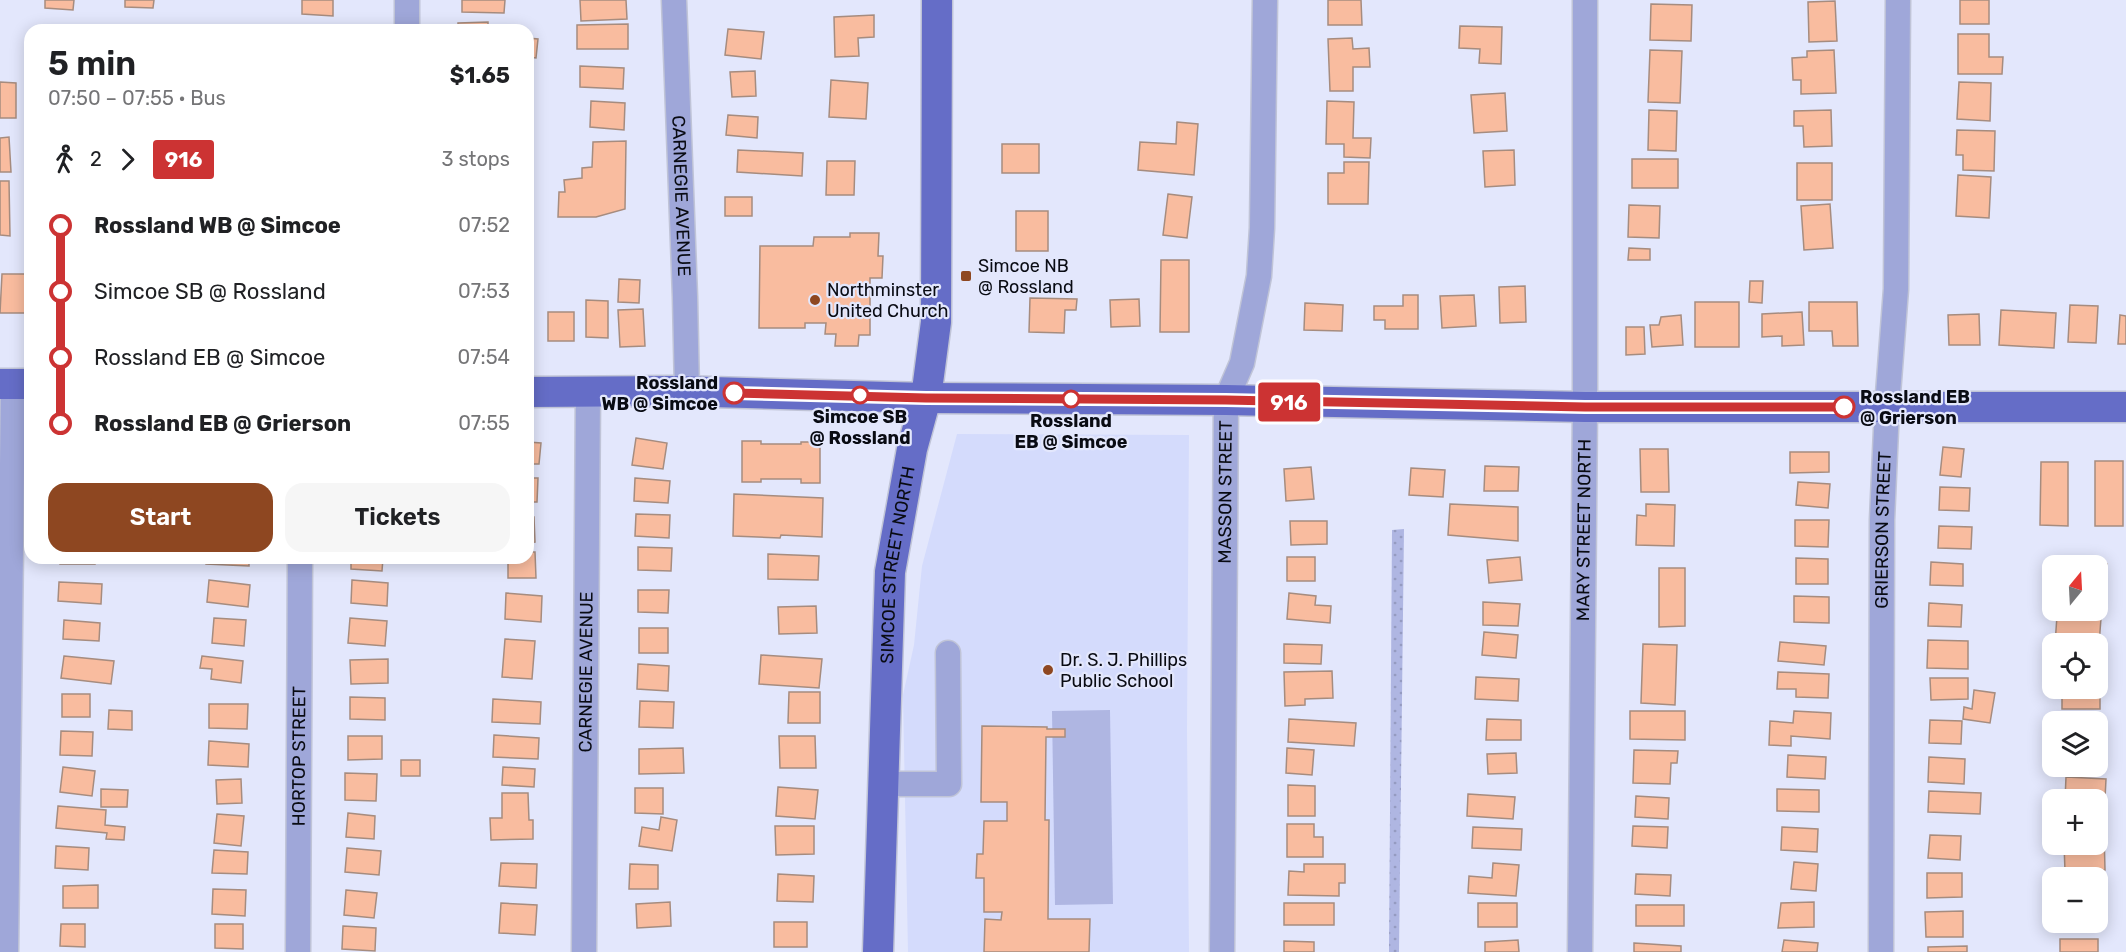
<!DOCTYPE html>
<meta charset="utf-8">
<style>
body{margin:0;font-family:Rubik,sans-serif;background:#f6f6f6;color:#202124;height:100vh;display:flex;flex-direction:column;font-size:22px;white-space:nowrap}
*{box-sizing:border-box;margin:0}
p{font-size:20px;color:#757577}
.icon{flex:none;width:33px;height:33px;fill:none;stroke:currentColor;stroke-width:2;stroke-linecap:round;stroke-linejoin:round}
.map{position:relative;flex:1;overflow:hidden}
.sheet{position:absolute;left:24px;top:24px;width:510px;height:540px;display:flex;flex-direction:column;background:#fff;border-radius:18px;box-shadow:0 3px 15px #0003}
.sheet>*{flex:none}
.badge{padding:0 12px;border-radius:4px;font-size:21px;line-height:39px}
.needle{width:39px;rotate:18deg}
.tools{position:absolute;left:2042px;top:555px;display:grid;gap:12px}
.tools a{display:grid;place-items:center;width:66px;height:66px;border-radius:12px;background:#fff;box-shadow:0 3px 15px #0003;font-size:30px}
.map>.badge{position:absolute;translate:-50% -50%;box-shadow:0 0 0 3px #fff}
.legs{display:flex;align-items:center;gap:9px;height:66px;padding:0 24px;font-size:20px}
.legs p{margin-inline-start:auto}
.head{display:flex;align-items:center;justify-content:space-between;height:102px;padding:0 24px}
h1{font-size:33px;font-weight:600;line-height:45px}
.action{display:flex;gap:12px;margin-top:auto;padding:12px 24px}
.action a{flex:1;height:69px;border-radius:18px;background:#8e4721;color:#fff;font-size:24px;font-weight:600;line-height:69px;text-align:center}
.action a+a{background:#f6f6f6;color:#202124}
ul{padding:0 24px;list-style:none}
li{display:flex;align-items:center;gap:21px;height:66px;font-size:22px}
li i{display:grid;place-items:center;width:9px;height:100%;margin:0 8px;background:currentColor}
li i::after{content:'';width:15px;height:15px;margin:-8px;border:4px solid;border-radius:50%;background:#fff}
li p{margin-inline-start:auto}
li:first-child i{background:linear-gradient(#0000 50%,currentColor 0)}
li:last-child i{background:linear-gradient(currentColor 50%,#0000 0)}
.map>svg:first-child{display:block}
.built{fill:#d4dbfc}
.grass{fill:url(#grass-dots)}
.green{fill:#afb6e2}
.building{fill:#f9bc9f;stroke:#a68c7f;stroke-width:1.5}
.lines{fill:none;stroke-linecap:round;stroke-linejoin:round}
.minor-casing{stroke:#c0c4d7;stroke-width:27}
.major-casing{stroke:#c0c4d7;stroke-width:33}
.minor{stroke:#9fa7d9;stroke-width:24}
.major{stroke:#656dc7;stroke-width:30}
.line-1-casing{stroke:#fff;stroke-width:14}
.line-1{stroke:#c33;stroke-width:9}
.poi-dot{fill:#8e4721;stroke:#e3e7fc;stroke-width:2}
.stop-1-dot{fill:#fff;stroke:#c33;stroke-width:3}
.labels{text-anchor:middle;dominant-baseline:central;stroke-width:4.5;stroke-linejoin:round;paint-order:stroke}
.street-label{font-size:18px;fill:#090b13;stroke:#e3e7fc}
.poi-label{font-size:18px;fill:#090b13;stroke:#e3e7fc;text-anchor:start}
.stop-label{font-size:18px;font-weight:bold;fill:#090b13;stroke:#e3e7fc}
</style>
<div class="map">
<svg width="2126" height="952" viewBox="0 0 2126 952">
<defs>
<pattern id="grass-dots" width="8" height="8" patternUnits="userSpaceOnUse" patternTransform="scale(1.5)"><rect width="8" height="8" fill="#afb6e2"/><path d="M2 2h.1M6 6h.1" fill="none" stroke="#959bc1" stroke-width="1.8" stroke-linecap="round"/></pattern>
</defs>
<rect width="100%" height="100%" fill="#e3e7fc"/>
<!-- built -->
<g class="built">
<path d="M29,133H30V381H26Z"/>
<path d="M957,434L1189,435L1187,730L1189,952H908L903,695L914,645L922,566Z"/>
</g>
<!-- grass -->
<path class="grass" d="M1404,529L1399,952H1389L1392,530Z"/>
<!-- green -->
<path class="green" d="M1110,710L1113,904L1055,905L1052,711Z"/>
<!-- building -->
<g class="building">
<path d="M45,0H74L73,10L45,8Z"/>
<path d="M125,0H154L153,8L125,7Z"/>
<path d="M302,0H333V16L302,14Z"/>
<path d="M462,0H505L504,13L462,12Z"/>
<path d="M580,0H626L627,19L581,21Z"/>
<path d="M1328,0H1361L1362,25H1328Z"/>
<rect x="1960" y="0" width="29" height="24"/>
<path d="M1835,1L1837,41L1809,42L1808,2Z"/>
<path d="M1651,4L1692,5L1691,41L1650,40Z"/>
<path d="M874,15V37L858,38L859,56L835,57L834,17Z"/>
<path d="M488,22V30H458V23Z"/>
<path d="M628,24V49H577V25Z"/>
<path d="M1460,26L1502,27L1501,64L1479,63L1480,49L1459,48Z"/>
<path d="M728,29L764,32L761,59L725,55Z"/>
<path d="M1958,34H1989V57H2003L2002,74H1958Z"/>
<path d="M528,38L538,39L536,58L528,57Z"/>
<path d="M1352,38L1353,49L1369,48L1370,67H1353V91H1330L1328,39Z"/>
<path d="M1650,50L1682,51L1680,103L1648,102Z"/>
<path d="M1834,50L1836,93L1801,94V80H1793L1792,58L1807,57V51Z"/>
<path d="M580,66L624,68L623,89L580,87Z"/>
<path d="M755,71L756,96L732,97L730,72Z"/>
<path d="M831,80L868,83L866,119L829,117Z"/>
<path d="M0,82L16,83V118H0Z"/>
<path d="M1959,82L1991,83L1990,121L1957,119Z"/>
<path d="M1505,93L1507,131L1474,133L1471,95Z"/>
<path d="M591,101L625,103L624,130L590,127Z"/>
<path d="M1327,101L1354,102L1353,138H1371L1370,158L1344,157V144H1326Z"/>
<path d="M1649,110L1677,111L1676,151L1648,150Z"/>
<path d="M1831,110L1832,146L1804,147L1803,126H1794V111Z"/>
<path d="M728,115L758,117L757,138L726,135Z"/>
<path d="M1177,122L1198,124L1194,175L1138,170L1140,142L1176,144Z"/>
<path d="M1957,130L1995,131L1994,171L1963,170V155H1956Z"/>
<path d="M9,137L11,172H0V138Z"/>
<path d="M626,141L625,209L596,217H558L559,192H565L564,180L582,178V168L592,167L593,142Z"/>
<rect x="1002" y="144" width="37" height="29"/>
<path d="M738,150L803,153L802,176L737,172Z"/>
<path d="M1514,150L1515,185L1485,187L1483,151Z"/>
<rect x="1632" y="159" width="46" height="29"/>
<path d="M827,161H855L854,195H826Z"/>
<path d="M1344,162H1369L1368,204H1328V173H1344Z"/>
<rect x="1797" y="163" width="35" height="37"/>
<path d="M1958,175L1991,177L1989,218L1956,216Z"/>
<path d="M0,181H9L10,236L0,235Z"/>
<path d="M1168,194L1192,197L1187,238L1163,235Z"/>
<rect x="725" y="197" width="27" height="19"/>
<path d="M1830,204L1833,248L1804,250L1801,206Z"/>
<path d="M1629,205L1660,206L1659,238L1628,237Z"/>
<rect x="1016" y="211" width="32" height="40"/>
<path d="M850,233H879L878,256H883L882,278H870V335H859L858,346H835L836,334H825L826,323H805V328H759L760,246H813L814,237H850Z"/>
<path d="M1629,248L1650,249V260H1628Z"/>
<path d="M1161,260H1189V332H1160Z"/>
<path d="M2,274H25V313H0Z"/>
<path d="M619,279L640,280L639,303L618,302Z"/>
<path d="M1750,281H1763L1762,303L1749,302Z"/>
<path d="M1525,286L1526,322L1500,323L1499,287Z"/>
<path d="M1403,295H1418V329H1385V320H1374V306H1403Z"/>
<path d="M1474,295L1476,326L1442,328L1440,296Z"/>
<path d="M1030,298L1077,299L1076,310H1065L1064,333L1029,332Z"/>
<path d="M1139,299L1140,326L1111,327L1110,300Z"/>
<path d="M586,300L608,301V338L586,337Z"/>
<rect x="1695" y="302" width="44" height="45"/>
<path d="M1809,302H1857L1858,346H1833L1832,331H1809Z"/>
<path d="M1305,303L1343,305L1342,331L1304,330Z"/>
<path d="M2070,305L2098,306L2096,343L2068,342Z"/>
<path d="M643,309L645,346L620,347L618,310Z"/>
<path d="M2001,310L2056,313L2054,348L1999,345Z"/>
<rect x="548" y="312" width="26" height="29"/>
<path d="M1802,312L1804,345L1782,346V336L1762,337V314Z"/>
<path d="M1979,314L1980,345H1949L1948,315Z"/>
<path d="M1681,315L1683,345L1652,347L1650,325H1659L1661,317Z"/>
<path d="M2120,315L2126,316V344H2118Z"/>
<path d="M1626,327H1644L1645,354L1626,355Z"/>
<path d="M636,438L667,443L663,469L632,465Z"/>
<path d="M742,441H761V444H801V442H820V483H801V479H761V482H742Z"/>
<path d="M528,442L541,443L539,464H528Z"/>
<path d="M1943,447L1964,449L1961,477L1940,475Z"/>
<path d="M1640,449H1668L1669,492H1641Z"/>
<path d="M1790,452H1829V472L1790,473Z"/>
<rect x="2095" y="461" width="28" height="65"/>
<path d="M2041,462H2068V526L2040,525Z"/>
<path d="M1485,466L1519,467L1518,491H1484Z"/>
<path d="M1311,467L1314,499L1286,501L1284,469Z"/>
<path d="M1411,468L1445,470L1443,497L1409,495Z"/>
<path d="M528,478H538L537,502H528Z"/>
<path d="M635,478L670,481L668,503L634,501Z"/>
<path d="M1798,482L1830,484L1828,508L1796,505Z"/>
<path d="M1940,487L1970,488L1969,511L1939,510Z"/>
<path d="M734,494L823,498L822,537L781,535L780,538L733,536Z"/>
<path d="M1450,504L1518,507V541L1448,535Z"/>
<path d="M1646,504L1675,505L1674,546L1636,545L1637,515L1646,516Z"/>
<path d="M636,514L670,515L669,538L635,536Z"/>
<path d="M528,517H534L535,542L528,543Z"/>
<path d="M1795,520H1829L1828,547L1795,546Z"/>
<path d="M1290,521H1327V544L1291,545Z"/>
<path d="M1939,526L1972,527L1971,549L1938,548Z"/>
<path d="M638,547L672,548L671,571L638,570Z"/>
<path d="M528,552H535L536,578H508V558H528Z"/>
<path d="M768,554L819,556L818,580L768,579Z"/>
<rect x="1287" y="557" width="28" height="24"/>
<path d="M1520,557L1522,580L1489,583L1487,560Z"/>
<rect x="60" y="558" width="35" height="6"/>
<path d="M206,558H249V566L206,564Z"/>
<path d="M351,558H383L382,571L351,569Z"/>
<path d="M1796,558L1828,559V584H1796Z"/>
<path d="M1931,562L1963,564V586L1930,585Z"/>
<path d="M2068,562L2107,564L2105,604L2097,603V566H2067Z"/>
<path d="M1659,568H1685V626L1659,627Z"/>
<path d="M209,580L250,585L248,607L207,602Z"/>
<path d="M352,580L388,583L387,606L351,603Z"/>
<path d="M59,582L102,584L101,604L58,601Z"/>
<path d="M638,590H669L668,613L638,612Z"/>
<path d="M506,593L542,596L541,622L505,619Z"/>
<path d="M1289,593L1316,596L1315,605L1331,606L1330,623L1287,619Z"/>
<path d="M1794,596L1829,597V623L1794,622Z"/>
<path d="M1483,602L1520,604L1518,626L1483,625Z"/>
<path d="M1929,603L1962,605L1961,627L1928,626Z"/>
<path d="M816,606L817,633L779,634L778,607Z"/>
<path d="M2057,616L2101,618L2098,658L2097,644H2055Z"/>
<path d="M214,618L246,620L244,646L212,643Z"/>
<path d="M350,618L387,621L385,646L348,643Z"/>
<path d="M64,620L100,623L99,641L63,639Z"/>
<rect x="639" y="628" width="29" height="25"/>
<path d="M1484,632L1518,635L1516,658L1482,655Z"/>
<path d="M505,639L535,641L532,679L502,677Z"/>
<path d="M1928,640L1968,641V669L1927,668Z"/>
<path d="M1780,642L1826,646L1824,665L1778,661Z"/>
<path d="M1284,644L1322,645L1321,664L1284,663Z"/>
<path d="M1643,644L1677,645L1675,705L1641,703Z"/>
<path d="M761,655L822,659L819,688L759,684Z"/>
<path d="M64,656L114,661L111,684L61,678Z"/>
<path d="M202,656L243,661L241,683L211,679L212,669L200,668Z"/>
<path d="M388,659V683L351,684L350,660Z"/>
<path d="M638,664L669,666L668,691L637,689Z"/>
<path d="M1332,671L1333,698L1305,699V705L1285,706L1284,672Z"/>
<path d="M2097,671H2100V709H2062V688H2097Z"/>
<path d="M1778,672L1829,674L1828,698L1796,697V689H1777Z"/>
<path d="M1476,677L1519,679L1518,701L1475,699Z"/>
<path d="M1930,678H1968V699L1931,700Z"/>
<path d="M1974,690L1995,693L1990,723L1963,719L1964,707L1972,709Z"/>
<path d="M789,692H820V723H788Z"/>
<rect x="62" y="694" width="28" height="23"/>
<path d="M350,697L385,698V720L350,719Z"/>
<path d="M493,699L541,702L540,724L492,722Z"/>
<path d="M640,701L674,702L673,728L639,727Z"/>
<path d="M209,704H248L247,729L209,728Z"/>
<path d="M109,710L132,711V730L108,729Z"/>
<path d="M1630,711H1685V740L1630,739Z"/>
<path d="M1794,711L1831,713L1830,739L1791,736V746L1769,745L1770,721L1793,723Z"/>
<path d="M1289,719L1356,723L1354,746L1288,742Z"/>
<path d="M1487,719L1521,720V740H1486Z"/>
<path d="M1930,720L1962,721L1961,744L1929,743Z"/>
<rect x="2097" y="725" width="7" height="39"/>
<path d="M982,726L1047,727V729H1065V737H1046L1045,820H1049L1048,919H1090L1089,952H984L985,919L1001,920L1002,912H984V878H976L977,854H983L984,821H1007V802H981Z"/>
<path d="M61,731L93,732L92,756L60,755Z"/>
<path d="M494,735L539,738L538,759L493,757Z"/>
<path d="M348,736H382V759L348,760Z"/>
<path d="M779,736H815L816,768H780Z"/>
<path d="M209,741L249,744L248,767L208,765Z"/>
<path d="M683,748L684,773L639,774V749Z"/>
<path d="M1287,748L1314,750L1312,775L1286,773Z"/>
<path d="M1634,750L1678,751L1677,763H1671L1670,784L1633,783Z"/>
<path d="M1516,753L1517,773L1488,774L1487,754Z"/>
<path d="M1788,755L1826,757L1825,779L1787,777Z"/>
<path d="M1929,757L1965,759L1964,784L1928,782Z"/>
<rect x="401" y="760" width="19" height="16"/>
<path d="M63,767L95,771L92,796L60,792Z"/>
<path d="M503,767L535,769L534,787L502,785Z"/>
<path d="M345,773L377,774L376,801L345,800Z"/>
<path d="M2066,777L2106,779L2104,818H2097V800H2065Z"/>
<path d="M241,779L242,803L217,804L216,780Z"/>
<path d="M1288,785L1315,786V816H1288Z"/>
<path d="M778,787L818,790L815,819L776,816Z"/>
<path d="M635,788H663V814L635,813Z"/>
<path d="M101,789L128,790L127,807H101Z"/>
<path d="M1777,789L1819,790V812L1777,811Z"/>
<path d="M1929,791L1981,793L1980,814L1928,812Z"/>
<path d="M502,793H528L529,820H533V839L491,840L490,818H502Z"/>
<path d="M1468,794L1515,797L1513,819L1467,816Z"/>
<path d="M1636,796L1669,798L1668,819L1635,817Z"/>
<path d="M58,806L106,810L105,825L125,827L124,840L106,839L107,833L56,828Z"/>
<path d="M348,813L375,816L374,839L346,837Z"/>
<path d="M217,814L244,816L241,846L214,843Z"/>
<path d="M661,817L677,820L672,851L639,846L642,827L659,830Z"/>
<path d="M1287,824H1314V837H1323V857H1287Z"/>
<path d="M775,826H814V854L776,855Z"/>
<path d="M1633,826L1668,827L1667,848L1632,846Z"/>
<path d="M1473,827L1522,829L1521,850L1472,848Z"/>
<path d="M1782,827L1818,829L1817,852L1781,850Z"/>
<path d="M2097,831H2104L2105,870L2065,871L2064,844H2097Z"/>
<path d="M1930,835L1961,836L1960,860L1928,858Z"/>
<path d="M56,846L89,848L88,870L55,868Z"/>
<path d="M347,848L381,851L379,875L345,872Z"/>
<path d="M214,850L248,852L247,874L212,873Z"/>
<path d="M1794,862L1818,864L1816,891L1791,889Z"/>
<path d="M501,863L537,864L536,888L499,886Z"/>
<path d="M1493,863L1519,865L1516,896L1468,893L1469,876L1492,878Z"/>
<path d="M630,864L658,865V889H629Z"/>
<path d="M1304,864H1345V883H1339V896L1288,895L1289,871L1304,872Z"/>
<path d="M1927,873H1962V897L1927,898Z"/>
<path d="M778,874L814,876L813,902L777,901Z"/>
<path d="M1636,874L1671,875L1670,896L1635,894Z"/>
<path d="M98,885V908H63V886Z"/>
<path d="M2097,887H2101L2097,927L2057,924L2097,922Z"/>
<path d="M213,889L246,890L245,916L212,914Z"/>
<path d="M346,890L377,893L374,918L344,915Z"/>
<path d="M670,902L671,926L637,928L636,904Z"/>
<path d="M1814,902V927L1778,928L1781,903Z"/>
<path d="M501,903L537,905L535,935L499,933Z"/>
<rect x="1284" y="903" width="50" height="22"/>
<rect x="1478" y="903" width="39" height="24"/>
<rect x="1636" y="905" width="48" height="21"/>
<path d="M1963,911V937H1926L1925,912Z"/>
<rect x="774" y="922" width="33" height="25"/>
<path d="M61,924H85V947L60,946Z"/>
<path d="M215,924H243V949L215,948Z"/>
<path d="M343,926L376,928L375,951L342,949Z"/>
<rect x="2060" y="939" width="38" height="13"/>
<path d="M1518,940L1519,952H1485V942Z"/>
<path d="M1784,940L1818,943L1817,952H1782Z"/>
<path d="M1284,941L1314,942V952H1284Z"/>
<path d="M1634,943L1681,946V952H1634Z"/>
<path d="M1967,946V952H1928V947Z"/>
</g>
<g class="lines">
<defs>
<g id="minor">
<path id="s1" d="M674,0L685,297L687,391"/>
<path d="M407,30V0"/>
<path d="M882,784H949L948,653"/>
<path d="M6,952L13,384"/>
<path id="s2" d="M298,952L300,558"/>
<path id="s3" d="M584,952L588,392"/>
<path id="s4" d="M1222,952L1226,400L1242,363L1259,276L1262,228L1265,0"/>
<path id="s5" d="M1580,952L1585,407V0"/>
<path id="s6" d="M1881,952L1882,520L1887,407L1896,289L1898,0"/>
</g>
<g id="major">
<path d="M0,384H30"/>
<path d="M528,392L677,391L926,398L1226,400L1585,407H2126"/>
<path id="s7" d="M878,952L890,572L912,449L926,398L936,322L937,0"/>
</g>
</defs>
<!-- minor casing -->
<use href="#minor" class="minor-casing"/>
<!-- major casing -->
<use href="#major" class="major-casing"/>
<!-- minor -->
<use href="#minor" class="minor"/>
<!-- major -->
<use href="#major" class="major"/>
</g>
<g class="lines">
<defs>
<path id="line-1" d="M734,393L926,398L1226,400L1585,407H1844"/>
</defs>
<!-- line-1 casing -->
<use href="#line-1" class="line-1-casing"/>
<!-- line-1 -->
<use href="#line-1" class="line-1"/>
</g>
<!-- markers -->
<g class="poi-dot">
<rect x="960" y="270" width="12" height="12" rx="3"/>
<circle cx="815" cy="300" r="6"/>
<circle cx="1048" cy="670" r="6"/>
</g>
<g class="stop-1-dot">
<circle cx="734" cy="393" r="10"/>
<circle cx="860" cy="395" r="8"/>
<circle cx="1071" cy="399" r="8"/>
<circle cx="1844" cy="407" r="10"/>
</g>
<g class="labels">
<!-- street labels -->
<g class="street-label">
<text stroke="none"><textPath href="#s1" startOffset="196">CARNEGIE AVENUE</textPath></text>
<text stroke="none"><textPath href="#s4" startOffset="460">MASSON STREET</textPath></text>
<text stroke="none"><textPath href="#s5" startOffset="422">MARY STREET NORTH</textPath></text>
<text stroke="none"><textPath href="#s6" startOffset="422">GRIERSON STREET</textPath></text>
<text stroke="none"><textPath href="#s7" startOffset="388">SIMCOE STREET NORTH</textPath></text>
<text stroke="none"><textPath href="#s3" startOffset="280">CARNEGIE AVENUE</textPath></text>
<text stroke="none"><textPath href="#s2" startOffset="196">HORTOP STREET</textPath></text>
</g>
<!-- poi labels -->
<g class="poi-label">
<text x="978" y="266">Simcoe NB<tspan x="978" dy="21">@ Rossland</tspan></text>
<text x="827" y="290">Northminster<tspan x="827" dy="21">United Church</tspan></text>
<text x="1060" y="660">Dr. S. J. Phillips<tspan x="1060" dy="21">Public School</tspan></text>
</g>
<!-- stop labels -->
<g class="stop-label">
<text x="718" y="383" text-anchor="end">Rossland<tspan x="718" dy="21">WB @ Simcoe</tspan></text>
<text x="1860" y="397" text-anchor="start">Rossland EB<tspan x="1860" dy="21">@ Grierson</tspan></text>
<text x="860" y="417">Simcoe SB<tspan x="860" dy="21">@ Rossland</tspan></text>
<text x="1071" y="421">Rossland<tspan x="1071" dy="21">EB @ Simcoe</tspan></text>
</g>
</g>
</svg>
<div class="tools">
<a><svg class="needle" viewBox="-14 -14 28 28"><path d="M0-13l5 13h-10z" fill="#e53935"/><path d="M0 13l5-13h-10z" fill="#757577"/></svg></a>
<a><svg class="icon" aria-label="locate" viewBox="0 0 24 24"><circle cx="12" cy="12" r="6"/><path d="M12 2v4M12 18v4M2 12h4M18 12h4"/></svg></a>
<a><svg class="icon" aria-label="layers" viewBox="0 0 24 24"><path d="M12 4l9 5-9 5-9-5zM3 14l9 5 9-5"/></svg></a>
<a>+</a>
<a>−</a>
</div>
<b class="badge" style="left:1289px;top:402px;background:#c33;color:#fff">916</b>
<section class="sheet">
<div class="head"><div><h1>5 min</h1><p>07:50 – 07:55 · Bus</p></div><b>$1.65</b></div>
<div class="legs"><svg class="icon" aria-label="walk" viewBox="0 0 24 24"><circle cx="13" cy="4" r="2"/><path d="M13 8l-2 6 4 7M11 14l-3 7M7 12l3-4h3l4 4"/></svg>2<svg class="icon" aria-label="forward" viewBox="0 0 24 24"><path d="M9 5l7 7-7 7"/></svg><b class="badge" style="background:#c33;color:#fff">916</b><p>3 stops</p></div>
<ul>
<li><i style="color:#c33"></i><b>Rossland WB @ Simcoe</b><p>07:52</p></li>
<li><i style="color:#c33"></i><span>Simcoe SB @ Rossland</span><p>07:53</p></li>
<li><i style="color:#c33"></i><span>Rossland EB @ Simcoe</span><p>07:54</p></li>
<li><i style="color:#c33"></i><b>Rossland EB @ Grierson</b><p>07:55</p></li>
</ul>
<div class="action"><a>Start</a><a>Tickets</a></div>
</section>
</div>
